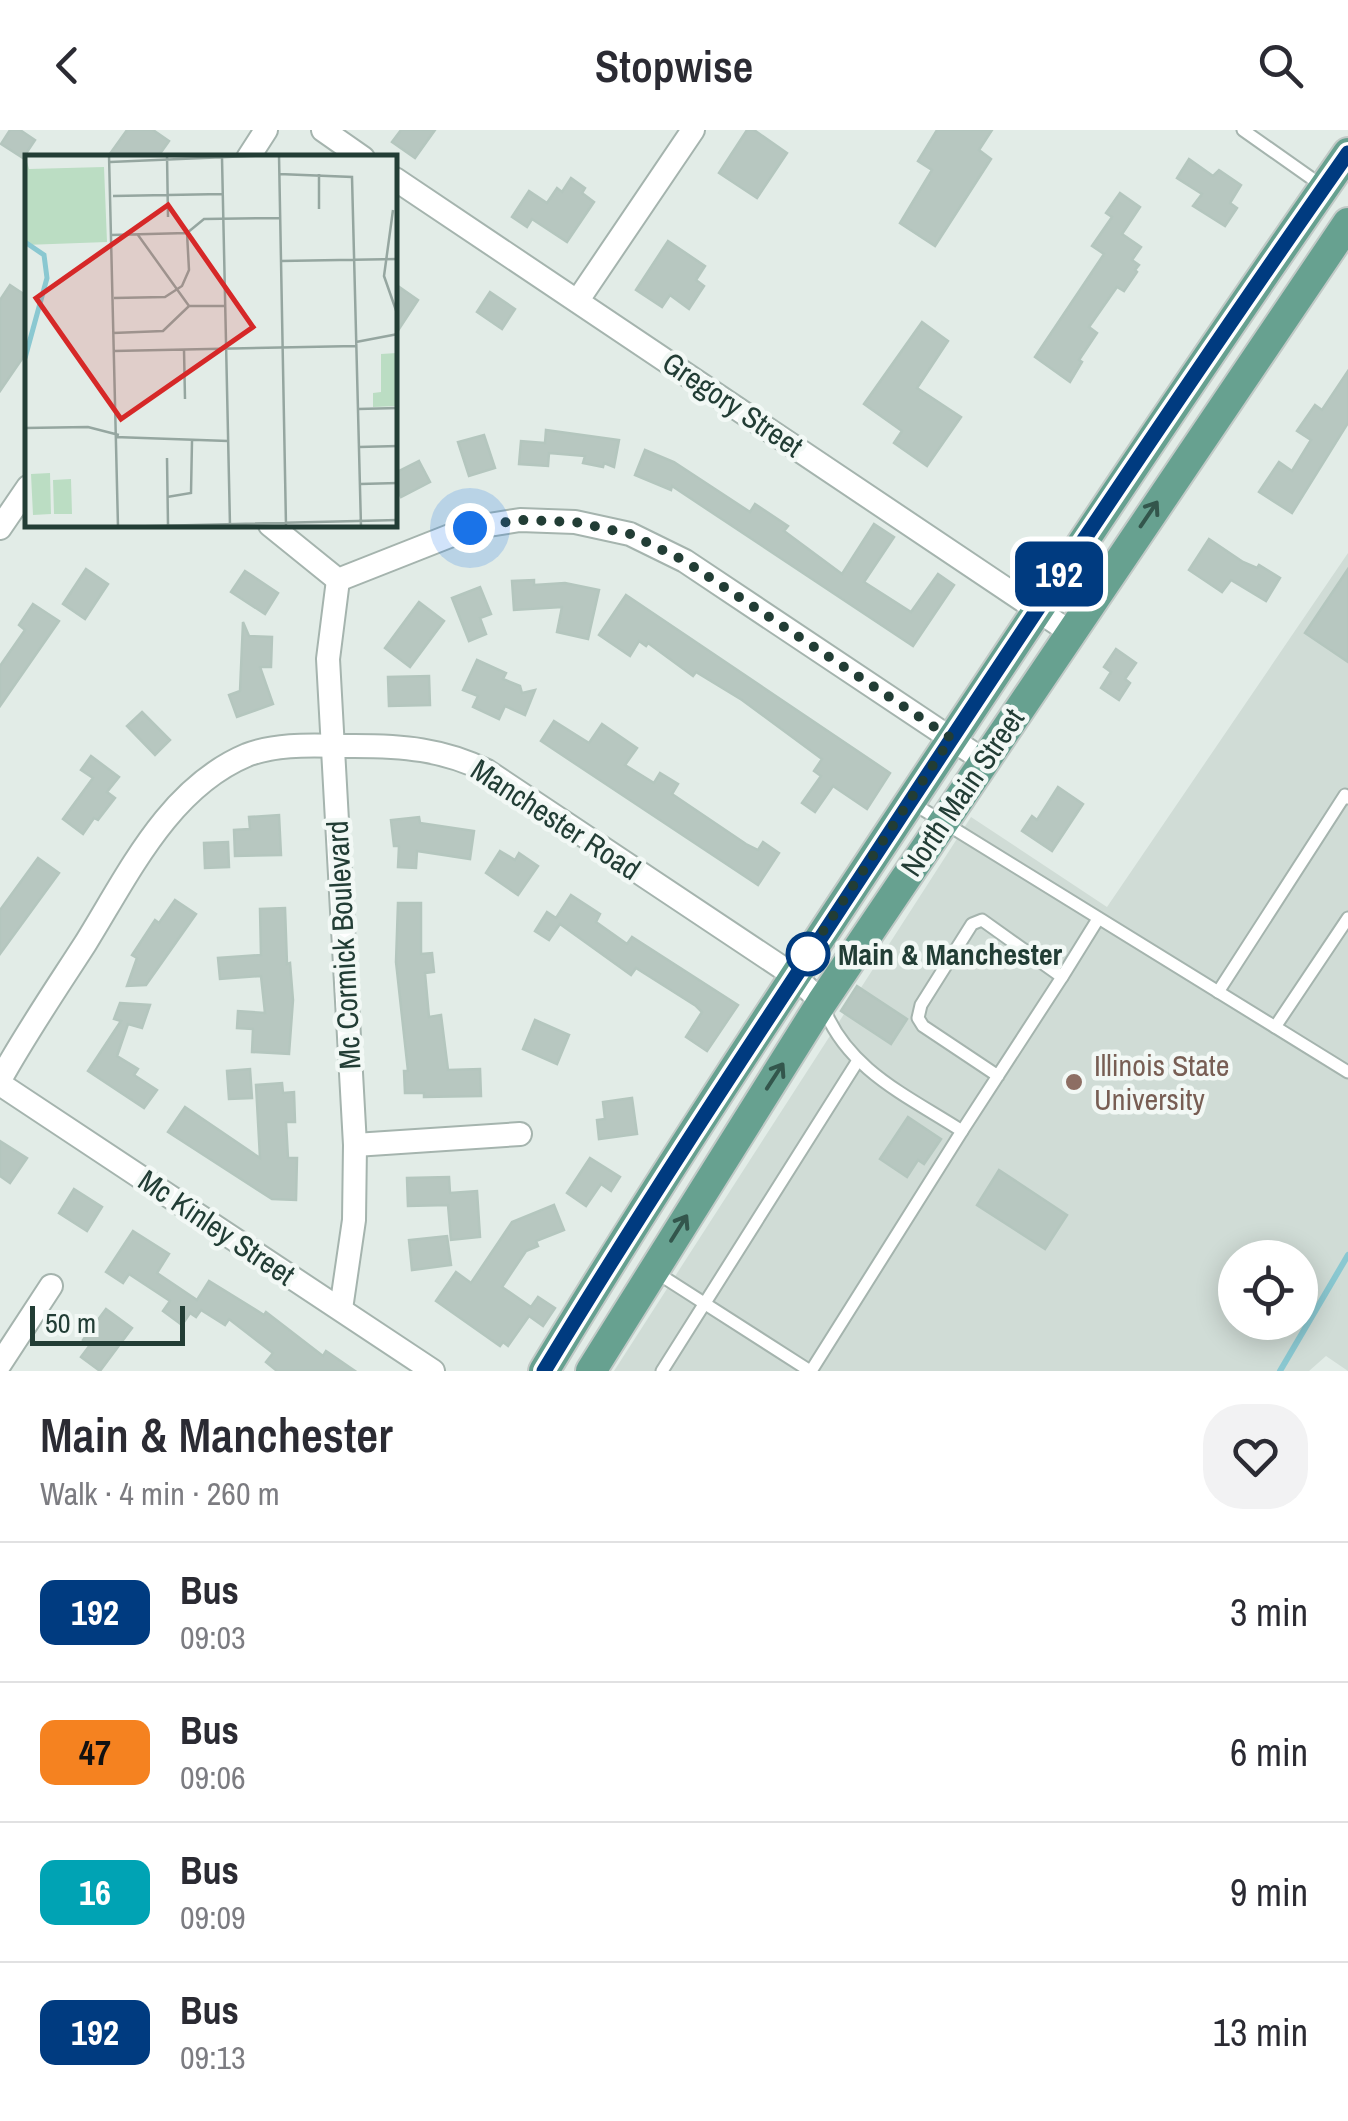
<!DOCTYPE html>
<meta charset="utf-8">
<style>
body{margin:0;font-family:"Archivo Narrow",sans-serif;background:#f2f2f3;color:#2b2b33;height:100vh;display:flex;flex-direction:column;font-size:38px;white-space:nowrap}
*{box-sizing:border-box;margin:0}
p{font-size:32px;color:#7c7c81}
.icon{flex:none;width:55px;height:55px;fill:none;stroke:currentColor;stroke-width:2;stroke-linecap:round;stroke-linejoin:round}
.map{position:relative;height:1241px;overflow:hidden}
.drawer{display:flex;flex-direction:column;background:#fff;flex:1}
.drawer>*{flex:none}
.badge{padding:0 20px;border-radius:15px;font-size:35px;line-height:65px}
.buttons{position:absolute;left:1218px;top:1110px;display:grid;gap:20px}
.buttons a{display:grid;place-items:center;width:100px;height:100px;border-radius:50%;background:#fff;box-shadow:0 5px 25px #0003;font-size:50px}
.scale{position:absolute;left:30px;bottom:25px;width:155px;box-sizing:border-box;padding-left:10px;border:5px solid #223d35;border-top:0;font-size:28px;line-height:35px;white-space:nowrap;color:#223d35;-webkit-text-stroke:8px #f2f8f5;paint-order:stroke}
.you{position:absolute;width:50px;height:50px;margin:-25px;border:8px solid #fff;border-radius:50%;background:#1a73e8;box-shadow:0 0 0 15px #1a73e833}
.map>.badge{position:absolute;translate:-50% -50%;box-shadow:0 0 0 5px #fff}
.round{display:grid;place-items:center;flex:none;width:105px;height:105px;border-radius:40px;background:#f2f2f3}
.head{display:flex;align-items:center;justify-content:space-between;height:170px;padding:0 40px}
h1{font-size:48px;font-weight:600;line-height:75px}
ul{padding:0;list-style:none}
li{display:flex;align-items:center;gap:30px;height:140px;padding:0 40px;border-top:2px solid #e1e1e2}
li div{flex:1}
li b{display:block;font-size:38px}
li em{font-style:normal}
li .badge{min-width:110px;font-weight:700;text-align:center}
header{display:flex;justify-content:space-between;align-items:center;height:130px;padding:0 40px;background:#fff;font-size:45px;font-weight:600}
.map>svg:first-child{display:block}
.built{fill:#d0dcd6;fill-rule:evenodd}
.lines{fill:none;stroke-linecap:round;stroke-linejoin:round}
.stream{stroke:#8ac8d1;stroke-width:6}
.building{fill:#b7c7c0;stroke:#b4c6be;stroke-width:2.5}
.lane-casing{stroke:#a5b4ae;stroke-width:15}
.street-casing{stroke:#a5b4ae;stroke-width:26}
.primary-casing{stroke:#c1c9c6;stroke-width:34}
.lane{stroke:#fff;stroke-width:11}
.street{stroke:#fff;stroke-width:22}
.primary{stroke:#67a190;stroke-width:30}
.oneway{stroke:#33564c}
.line-casing{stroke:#fff;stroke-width:22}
.line{stroke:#003b80;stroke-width:15}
.walk{stroke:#223d35;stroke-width:10;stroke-dasharray:0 18}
.stop-dot{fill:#fff;stroke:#003b80;stroke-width:5}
.education-dot{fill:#8d6e63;stroke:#f2f8f5;stroke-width:4}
.labels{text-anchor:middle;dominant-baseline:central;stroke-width:9;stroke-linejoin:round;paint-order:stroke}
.street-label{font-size:30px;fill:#223d35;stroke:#f2f8f5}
.stop-label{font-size:30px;font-weight:bold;fill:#223d35;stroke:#f2f8f5;text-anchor:start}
.education-label{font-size:30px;fill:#785e54;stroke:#f2f8f5;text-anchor:start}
.inset-river{fill:none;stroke:#8ac8d1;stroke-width:5}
.inset-road{fill:none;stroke:#95a6a0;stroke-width:2.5}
.view{fill:#d62828;fill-opacity:0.15;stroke:#d62828;stroke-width:5}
.inset-edge{fill:none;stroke:#223d35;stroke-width:5}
</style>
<header><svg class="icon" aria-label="back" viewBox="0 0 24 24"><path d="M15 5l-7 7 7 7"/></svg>Stopwise<svg class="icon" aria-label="search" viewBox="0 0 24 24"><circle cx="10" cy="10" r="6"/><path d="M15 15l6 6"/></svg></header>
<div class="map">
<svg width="1348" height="1241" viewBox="0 0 1348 1241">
<rect width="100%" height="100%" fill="#e2ece7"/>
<!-- built -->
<path class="built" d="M1348,423V1241L1326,1226L1309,1241H614L971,687L1107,777ZM1235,1128H1300V1192H1235Z"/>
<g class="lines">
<!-- stream -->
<path class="stream" d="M1280,1241L1348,1125"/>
</g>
<!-- building -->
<g class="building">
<path d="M10,0H20L35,10L23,28L1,14Z"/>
<path d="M127,0H153L169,11L157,28H107Z"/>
<path d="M401,0H435L415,28L392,12Z"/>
<path d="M747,0H754L787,23L757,68L719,43Z"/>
<path d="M937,0H992L979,20L991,29L935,116L900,93L932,40L918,31Z"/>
<path d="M1189,29L1213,46L1219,40L1241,55L1230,73L1237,78L1225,96L1193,76L1202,64L1177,48Z"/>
<path d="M571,48L585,58L582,63L594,72L567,112L532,89L527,97L512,87L529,61L547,73L557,58L562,62Z"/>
<path d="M1120,63L1140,77L1122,104L1141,117L1132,130L1139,135L1135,140L1137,142L1124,161L1117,157L1089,197L1097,203L1079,230L1082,232L1070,252L1035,227L1104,124L1092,116L1112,87L1106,83Z"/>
<path d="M668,111L705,136L696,150L704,156L689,179L670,165L662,177L636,160Z"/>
<path d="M395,154L418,170L395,205Z"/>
<path d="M10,155L28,167V220L0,261V170Z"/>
<path d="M490,162L515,179L502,199L477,182Z"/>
<path d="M922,192L948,211L917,258L961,287L927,336L894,313L902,301L864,274Z"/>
<path d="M1348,241V293L1292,383L1259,362L1279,332L1292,341L1311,310L1297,301L1315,275L1322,280Z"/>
<path d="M546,300L619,310L614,337L604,333L603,337L583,333L585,326L549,323L548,336L519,334L521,311L545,313Z"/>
<path d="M484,305L495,338L469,346L458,312Z"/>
<path d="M645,320L674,332L750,382L755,374L788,396L784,401L842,444L874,394L894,407L864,452L911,482L938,444L954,455L913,516L672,356L671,360L635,345Z"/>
<path d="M419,331L430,352L401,367L395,355V343Z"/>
<path d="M1209,409L1243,432L1257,438L1259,435L1280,448L1266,471L1231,450L1222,462L1189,440Z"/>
<path d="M86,439L108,454L85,489L63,474Z"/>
<path d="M1348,439V532L1305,503Z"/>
<path d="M245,441L278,463L265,484L231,462Z"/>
<path d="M534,450V455L565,453L599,460L588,509L557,502L562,477L514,480L512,451Z"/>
<path d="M480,457L491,484L480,488L486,504L469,511L452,468Z"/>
<path d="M626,465L890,643L867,679L833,656L815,682L802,673L821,646L814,641L822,629L742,570L696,542L693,546L648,513L646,516L639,511L630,526L599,505Z"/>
<path d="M419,472L444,491L410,537L385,518Z"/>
<path d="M33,474L59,491L0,576V536L25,500L19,495Z"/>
<path d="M243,492L249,506L272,507L271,537H260L273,574L237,587L229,565L240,561Z"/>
<path d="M1116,519L1136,533L1125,549L1130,553L1119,570L1101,558L1111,542L1104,537Z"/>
<path d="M477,530L506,543L503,549L520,556L522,563L535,560L525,585L505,576L499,589L473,577L478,566L463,560Z"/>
<path d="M429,546L430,575L389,576L388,547Z"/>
<path d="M142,582L170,610L155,625L127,596Z"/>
<path d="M554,591L589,613L602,594L637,618L625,635L654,653L660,643L678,654L672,664L746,714L758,720L763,712L779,723L758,755L541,611Z"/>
<path d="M91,626L119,647L107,662L115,668L98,690L94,688L83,704L63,689L93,648L81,640Z"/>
<path d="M1058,657L1083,674L1052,721L1022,701L1032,686L1037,690Z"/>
<path d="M279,685L281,725L235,726L234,700L250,699L249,687Z"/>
<path d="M419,687L420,693L474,701L470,729L417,721L416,738L398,737L399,716H394L391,690Z"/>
<path d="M228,712L229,737L205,738L204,713Z"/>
<path d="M500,721L515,730L519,723L538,736L518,765L486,743Z"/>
<path d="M38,728L59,743L0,824V780Z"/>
<path d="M571,765L600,784L596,792L627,814L632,807L738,875L707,921L686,907L702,882L696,876L636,838L631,845L560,794L549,810L535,801L547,782L556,788Z"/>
<path d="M175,770L196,784L146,855L127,856L137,828L132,825L155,790L159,793Z"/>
<path d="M398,773H421V824L432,823L434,842L425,843L429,887L441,885L448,940L480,939L481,966L424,967V963H405L404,941H408L396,832Z"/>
<path d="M285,778L287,834L290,833L293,870L289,924L252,922L253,899L237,898L238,881L265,883L261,846L220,849L218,828L261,825L260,779Z"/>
<path d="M857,856L907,889L891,914L841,881Z"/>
<path d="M120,873L150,875L142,898L128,894L117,926L138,939L134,945L157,960L144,978L88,941L121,891L114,889Z"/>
<path d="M535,890L569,905L557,934L523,919Z"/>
<path d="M250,939L252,968L229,969L227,941Z"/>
<path d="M282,953L283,963L294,962L295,992H286L288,1028H297L296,1070L272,1069L168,1002L185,977L260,1028L256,955Z"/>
<path d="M632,968L637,1004L599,1009L597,990L605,989L603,972Z"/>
<path d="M908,987L941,1009L924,1034L918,1030L907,1047L880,1029Z"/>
<path d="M0,1011L27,1028L10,1053L0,1046Z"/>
<path d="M590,1028L620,1047L611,1061L601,1054L586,1076L567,1063Z"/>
<path d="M999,1040L1067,1085L1045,1119L977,1075Z"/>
<path d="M449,1047L450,1063L477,1061L480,1107L451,1110L448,1075L408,1076L407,1048Z"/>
<path d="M74,1059L102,1077L87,1101L59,1083Z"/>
<path d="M554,1075L564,1100L536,1111L538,1116L526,1121L502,1157L531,1177L538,1167L555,1178L543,1196L529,1186L508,1216L503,1212L500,1216L436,1171L456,1142L471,1153L512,1092Z"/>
<path d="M133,1101L169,1124L157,1143L197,1170L209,1151L264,1185L266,1182L323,1226L326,1221L355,1241H277L266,1232L273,1223L229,1189L225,1195L201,1180L196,1187L190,1183L182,1195L163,1181L170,1171L129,1144L123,1153L106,1142Z"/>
<path d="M447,1106L451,1135L412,1140L409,1110Z"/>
<path d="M106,1179L132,1198L100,1241L81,1227L90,1215L83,1210Z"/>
</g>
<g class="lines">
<defs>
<g id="lane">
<path d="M1243,0L1321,55"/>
<path d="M914,674L1348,942"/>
<path d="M1062,847L1098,789"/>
<path d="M1218,862L1345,665L1348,668"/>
<path d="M1275,897L1348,788"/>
<path d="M962,1001L1062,847L982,790L972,794L921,875L918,888L923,896L998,946"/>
<path d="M654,1141L810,1241"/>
<path d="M662,1241L857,932"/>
<path d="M811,1241L962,1001C908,966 847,940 823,876"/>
</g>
<g id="street">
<path d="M323,0L363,28"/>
<path d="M248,28L266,0"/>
<path d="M395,49L1070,502"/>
<path d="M578,170L693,0"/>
<path d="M270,395L338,450L470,398L520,390L575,392L630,404L685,431L983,630"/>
<path d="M0,398L28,357"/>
<path d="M338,450L328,529L355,1015L354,1090L341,1179"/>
<path d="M0,950C26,903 56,859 85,814C128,745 168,658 247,625C281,612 319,616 354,616C402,616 443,619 487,641L793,845L822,872"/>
<path d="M0,954L433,1241"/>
<path d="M355,1015L520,1004"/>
<path d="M0,1234L51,1156"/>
</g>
<g id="primary">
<path d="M544,1241C660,1049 784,862 908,675C1053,457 1198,238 1348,23"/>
<path d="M591,1241L822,872L1348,93"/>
</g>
</defs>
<!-- lane casing -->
<use href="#lane" class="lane-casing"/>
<!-- street casing -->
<use href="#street" class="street-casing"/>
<!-- primary casing -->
<use href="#primary" class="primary-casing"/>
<!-- lane -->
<use href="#lane" class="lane"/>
<!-- street -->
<use href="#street" class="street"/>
<!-- primary -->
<use href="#primary" class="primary"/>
</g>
<!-- one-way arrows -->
<defs><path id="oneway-shaft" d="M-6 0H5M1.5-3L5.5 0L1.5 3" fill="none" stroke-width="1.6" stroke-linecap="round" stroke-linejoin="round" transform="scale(2.5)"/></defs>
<g class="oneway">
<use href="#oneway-shaft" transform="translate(1149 384) rotate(-56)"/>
<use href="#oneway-shaft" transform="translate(775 946) rotate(-57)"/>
<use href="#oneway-shaft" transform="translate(679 1098) rotate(-58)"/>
</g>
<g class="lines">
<defs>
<path id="line" d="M544,1241C660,1049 785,863 908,675C1052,456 1197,238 1348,23"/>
</defs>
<!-- line casing -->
<use href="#line" class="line-casing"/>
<!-- line -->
<use href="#line" class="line"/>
<!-- walk -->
<path class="walk" d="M470,398L520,390L575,392L630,404L685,431L951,608L808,824"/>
</g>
<!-- markers -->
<circle class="stop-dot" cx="808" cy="824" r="20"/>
<circle class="education-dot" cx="1074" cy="952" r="10"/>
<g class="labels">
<!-- street labels -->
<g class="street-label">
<text transform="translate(733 274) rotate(34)">Gregory Street</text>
<text transform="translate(962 662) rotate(-56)">North Main Street</text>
<text transform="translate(556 689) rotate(33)">Manchester Road</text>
<text transform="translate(343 815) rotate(-93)">Mc Cormick Boulevard</text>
<text transform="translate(217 1097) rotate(34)">Mc Kinley Street</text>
</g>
<!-- stop labels -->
<g class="stop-label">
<text x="838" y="824">Main &amp; Manchester</text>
</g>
<!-- education labels -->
<g class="education-label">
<text x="1094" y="935">Illinois State<tspan x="1094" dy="34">University</tspan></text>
</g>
</g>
<!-- overview -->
<g transform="translate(25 25)">
<rect width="372" height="372" fill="#e2ece7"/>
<path d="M0,0L4,14L79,12L82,87L0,90ZM372,198V251L348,252V238L356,237V199ZM25,318L26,359L8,360L6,319ZM46,324L47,359H29L28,325Z" fill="#bbddc3"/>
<path class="inset-river" d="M0,87L19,100L22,123L0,203"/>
<path class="inset-road" d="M84,0L93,372M142,0L143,62M254,0L261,371M197,3L205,371M85,7L247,0M254,19L327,22L336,372M294,19V54M88,41L198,39M368,55L359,121L373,161M86,80L162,78L179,64L255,63M113,80L164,151M256,106L373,104M89,143L140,142L157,131L164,115L162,78M88,178L138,176L164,151H201M331,187L373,179M159,195L160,244M89,196L331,191M333,254L373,253M0,273L63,272L94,280M90,282L203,286M334,292L373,291M142,303L143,370M335,329L373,328M142,342L166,338L167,286M89,372L373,365"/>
<path class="view" d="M143,50L228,172L96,264L11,143Z"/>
<rect width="372" height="372" class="inset-edge"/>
</g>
</svg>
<div class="buttons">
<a><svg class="icon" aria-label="locate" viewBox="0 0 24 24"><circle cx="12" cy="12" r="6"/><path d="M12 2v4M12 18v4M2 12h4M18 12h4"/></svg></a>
</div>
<div class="scale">50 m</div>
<div class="you" style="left:470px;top:398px"></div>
<b class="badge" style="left:1059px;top:444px;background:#003b80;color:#fff">192</b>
</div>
<section class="drawer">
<div class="head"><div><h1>Main &amp; Manchester</h1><p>Walk · 4 min · 260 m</p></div><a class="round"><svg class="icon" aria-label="heart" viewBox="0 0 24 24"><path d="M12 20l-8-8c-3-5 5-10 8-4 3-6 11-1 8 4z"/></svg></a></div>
<ul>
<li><span class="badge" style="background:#003b80;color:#fff">192</span><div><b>Bus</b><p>09:03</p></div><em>3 min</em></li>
<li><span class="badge" style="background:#f58220;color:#111">47</span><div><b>Bus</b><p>09:06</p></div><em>6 min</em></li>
<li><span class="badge" style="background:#00a3b4;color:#fff">16</span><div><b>Bus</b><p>09:09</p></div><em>9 min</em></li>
<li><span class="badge" style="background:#003b80;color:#fff">192</span><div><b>Bus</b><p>09:13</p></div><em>13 min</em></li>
</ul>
</section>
